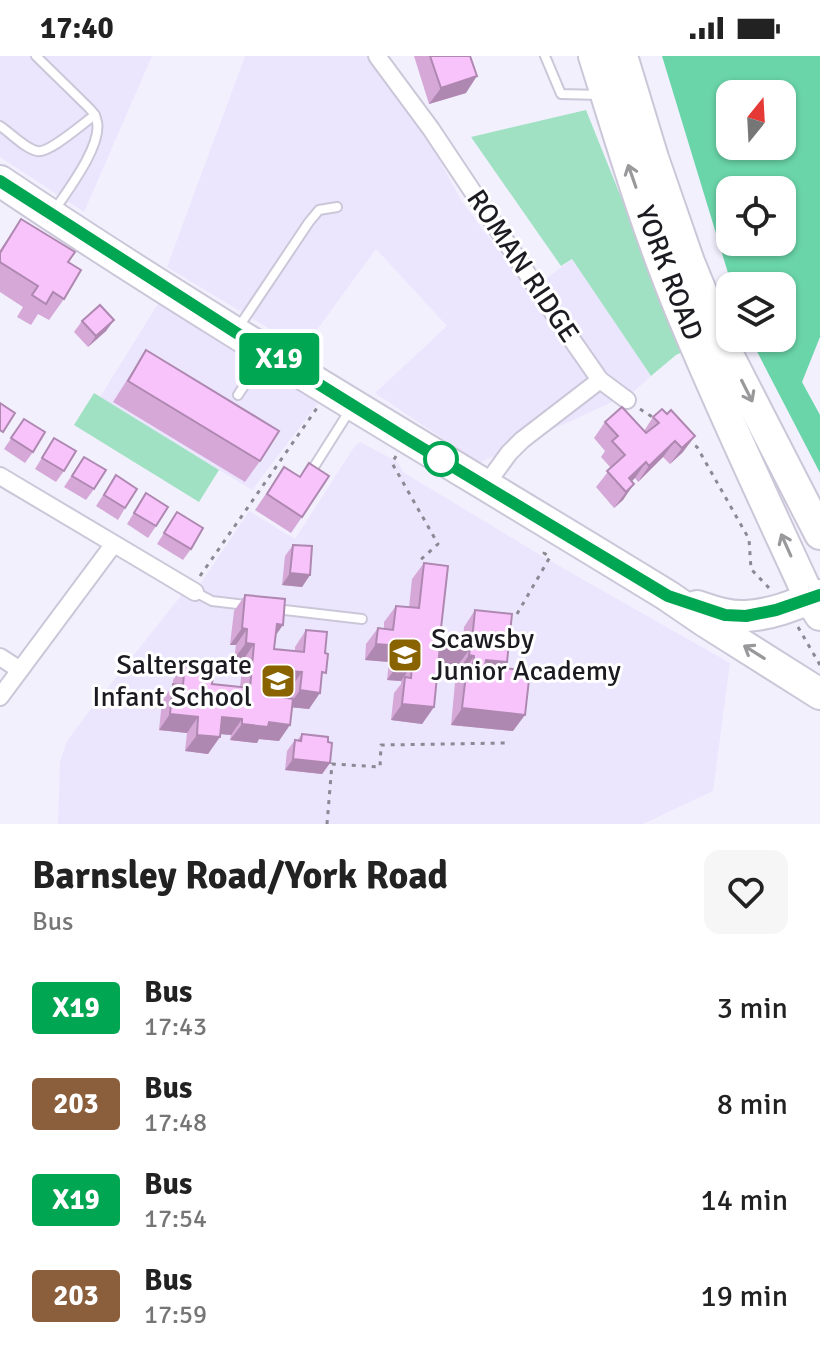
<!DOCTYPE html>
<style>
body{margin:0;font-family:Signika,sans-serif;background:#f6f6f6;color:#222;height:100vh;display:flex;flex-direction:column;font-size:30px;white-space:nowrap}
*{box-sizing:border-box;margin:0}
p{font-size:26px;color:#767676}
.icon{flex:none;width:44px;height:44px;fill:none;stroke:currentColor;stroke-width:2;stroke-linecap:round;stroke-linejoin:round}
.map{position:relative;height:768px;overflow:hidden}
.side{display:flex;flex-direction:column;background:#fff;flex:1}
.side>*{flex:none}
.badge{padding:0 16px;border-radius:6px;font-size:28px;line-height:52px}
.needle{width:52px;rotate:18deg}
.tools{position:absolute;left:716px;top:24px;display:grid;gap:16px}
.tools a{display:grid;place-items:center;width:80px;height:80px;border-radius:16px;background:#fff;box-shadow:0 2px 6px #0004;font-size:40px}
.map>.badge{position:absolute;translate:-50% -50%;box-shadow:0 0 0 4px #fff}
.round{display:grid;place-items:center;flex:none;width:84px;height:84px;border-radius:16px;background:#f6f6f6}
.summary{display:flex;align-items:center;justify-content:space-between;height:136px;padding:0 32px}
h1{font-size:38px;font-weight:700;line-height:60px}
ul{padding:0;list-style:none}
li{display:flex;align-items:center;gap:24px;height:96px;padding:0 32px}
li div{flex:1}
li b{display:block;font-size:30px}
li em{font-style:normal}
li .badge{min-width:88px;font-weight:700;text-align:center}
.status{display:flex;justify-content:space-between;align-items:center;height:56px;padding:0 40px;background:#fff;direction:ltr}
.status svg{height:22px;fill:currentColor}
.map>svg:first-child{display:block}
.built{fill:#ebe6fe}
.green{fill:#a0e1c3}
.forest{fill:#6ad5a9;fill-rule:evenodd}
.lines{fill:none;stroke-linecap:round;stroke-linejoin:round}
.lane-casing{stroke:#cbc7d8;stroke-width:12}
.street-casing{stroke:#cbc7d8;stroke-width:20}
.highway-casing{stroke:#cbc7d8;stroke-width:34}
.path{stroke:#8b8993;stroke-width:3;stroke-dasharray:4 6;stroke-linecap:butt}
.lane{stroke:#fff;stroke-width:8}
.street{stroke:#fff;stroke-width:16}
.highway{stroke:#fff;stroke-width:30}
.wall{fill:#d5a8d8;fill-rule:evenodd}
.shaded-wall{fill:#ae88b0}
.building{fill:#f8c3fb;stroke:#ae88b0;stroke-width:2}
.oneway{stroke:#99989b}
.line-casing{stroke:#fff;stroke-width:18}
.line{stroke:#00a651;stroke-width:12}
.stop-dot{fill:#fff;stroke:#00a651;stroke-width:4}
.labels{text-anchor:middle;dominant-baseline:central;stroke-width:6;stroke-linejoin:round;paint-order:stroke}
.street-label{font-size:28px;fill:#1c1b21;stroke:#fff}
.poi-label{font-size:28px;fill:#1c1b21;stroke:#fff;text-anchor:start}
</style>
<div class="status"><b>17:40</b><svg viewBox="0 0 49 12"><path d="M0 12V9h3v3zM5 12V6h3v6zM10 12V3h3v9zM15 12V0h3v12zM26 1h20v11H26zM47 4h2v5h-2z"/></svg></div>
<div class="map">
<svg width="820" height="768" viewBox="0 0 820 768">
<rect width="100%" height="100%" fill="#f3f0fe"/>
<!-- built -->
<g class="built">
<path d="M0,0H152L84,156L0,101Z"/>
<path d="M245,0H366L424,75L462,146L530,235L572,203L651,320L632,337L479,407L375,337L447,270L376,193L303,293L167,211Z"/>
<path d="M159,246L319,346L252,434L100,341Z"/>
<path d="M360,386L398,406L403,416L547,503L730,607L713,735L643,768H58L60,706L67,685L90,654L183,537L191,542L249,455L295,483L354,391Z"/>
</g>
<!-- green -->
<g class="green">
<path d="M586,54L662,243L687,294L676,299L651,320L572,203L561,210L471,81Z"/>
<path d="M94,337L219,414L199,446L74,369Z"/>
</g>
<!-- forest -->
<path class="forest" d="M662,0H820V281L802,326L820,359V417L750,282H782V230H732ZM730,38H782V90H730ZM730,134H782V186H730Z"/>
<g class="lines">
<defs>
<g id="lane">
<path d="M36,0L87,50C92,55 96,59 97,66C102,90 67,135 54,155"/>
<path d="M545,0L561,38L601,39"/>
<path d="M0,70C11,77 24,92 37,95C49,98 83,67 95,59"/>
<path d="M238,272L309,166L319,154L337,151"/>
<path d="M238,339L264,299"/>
<path d="M312,414L350,354"/>
<path d="M195,536L212,545L246,549"/>
<path d="M276,553L362,563"/>
</g>
<g id="street">
<path d="M377,0L431,73L554,258L600,324L627,344"/>
<path d="M0,420L195,536"/>
<path d="M485,430L509,397L522,384L600,324"/>
<path d="M0,601L20,614"/>
<path d="M0,641L113,489"/>
</g>
<g id="highway">
<path d="M594,0C620,83 645,167 678,248C719,348 765,445 810,543L820,559"/>
<path d="M622,0L653,102L689,206L723,289L820,478"/>
<path d="M0,125C217,271 445,403 668,540L706,566L820,638"/>
<path d="M697,550C712,555 729,561 746,560C771,559 797,548 820,539"/>
</g>
</defs>
<!-- lane casing -->
<use href="#lane" class="lane-casing"/>
<!-- street casing -->
<use href="#street" class="street-casing"/>
<!-- highway casing -->
<use href="#highway" class="highway-casing"/>
<!-- path -->
<g class="path">
<path d="M640,353L654,362"/>
<path d="M687,384L697,391L749,483L751,513L770,533"/>
<path d="M396,400L392,407L438,488L418,506"/>
<path d="M200,520L317,352"/>
<path d="M517,558L550,501L544,497L546,494"/>
<path d="M798,571L820,609"/>
<path d="M327,768L332,708L380,711L381,689L508,687"/>
</g>
<!-- lane -->
<use href="#lane" class="lane"/>
<!-- street -->
<use href="#street" class="street"/>
<!-- highway -->
<use href="#highway" class="highway"/>
</g>
<!-- wall -->
<g class="wall">
<path d="M414,0H470L466,37L429,48Z"/>
<path d="M21,163L68,206L64,243L49,264L38,258L31,269L17,261L23,251L0,236V194Z"/>
<path d="M114,264L106,275L88,291L74,276L82,265Z"/>
<path d="M146,294L260,405L245,426L113,346Z"/>
<path d="M662,353L683,396L670,408L663,401L638,426L635,422L632,425L623,444L614,452L596,431L611,412L601,401L605,395L594,382L605,366L644,375L653,361Z"/>
<path d="M24,363L33,396L25,407L4,393Z"/>
<path d="M54,382L64,415L56,426L35,413Z"/>
<path d="M84,401L94,433L86,444L64,431Z"/>
<path d="M284,411L302,461L291,477L255,454Z"/>
<path d="M116,419L125,452L118,464L96,450Z"/>
<path d="M146,437L156,470L148,482L127,468Z"/>
<path d="M177,456L191,493L183,504L157,488Z"/>
<path d="M293,489L310,519L302,531L282,529L285,500Z"/>
<path d="M424,507L440,581L463,584L464,571L475,554L507,606L503,612L513,675L451,669L455,627L463,616H457L458,609L439,607L434,651L422,668L391,664L394,637L401,628V625L387,624L389,606L365,604L366,588L378,572H384V566L396,550L409,552L412,523Z"/>
<path d="M245,539L276,580L274,593L295,595V591L306,574L322,624L309,653L292,651L279,685L259,683L257,687L230,684L231,679L220,678L208,698L185,695L187,677L159,674L162,645L173,629V624L185,607L212,628L240,631L243,604L234,603L236,589H230L234,555ZM283,632L290,633L289,642L282,641Z"/>
<path d="M302,678L328,686L330,707L322,718L285,714L287,695L295,684L297,685Z"/>
</g>
<!-- shaded-wall -->
<g class="shaded-wall">
<path d="M477,20L466,37L429,48L441,32Z"/>
<path d="M114,264L106,275L88,291L96,280Z"/>
<path d="M695,380L683,396L670,408L682,392Z"/>
<path d="M675,385L663,401L638,426L649,410Z"/>
<path d="M646,406L635,422L623,433L629,422Z"/>
<path d="M634,428L623,444L614,452L626,436Z"/>
<path d="M290,517L310,519L302,531L282,529Z"/>
<path d="M277,568L283,569L271,586Z"/>
<path d="M242,572L247,573L236,589H230Z"/>
<path d="M246,587L254,588L243,604L234,603Z"/>
<path d="M376,588L400,590L389,606L365,604Z"/>
<path d="M440,590L470,593L458,609L429,606Z"/>
<path d="M469,599L474,600L463,616H457Z"/>
<path d="M486,604L507,606L496,622L474,620Z"/>
<path d="M399,607L412,609L401,625L387,624Z"/>
<path d="M285,615L302,616L290,633L274,631Z"/>
<path d="M300,634L320,637L309,653L288,651Z"/>
<path d="M402,648L434,651L422,668L391,664Z"/>
<path d="M462,652L525,659L513,675L451,669Z"/>
<path d="M170,658L198,661L187,677L159,674Z"/>
<path d="M222,661L242,663L231,679L210,677Z"/>
<path d="M269,666L290,669L279,685L259,683L257,687L230,684L242,668Z"/>
<path d="M197,679L220,681L208,698L185,695Z"/>
<path d="M293,703L330,707L322,718L285,714Z"/>
</g>
<!-- building -->
<g class="building">
<path d="M430,0H470L477,20L441,32Z"/>
<path d="M21,163L75,196L68,206L81,214L64,243L53,236L46,248L32,239L38,230L0,206V197Z"/>
<path d="M100,249L114,264L96,280L82,265Z"/>
<path d="M146,294L279,375L260,405L128,325Z"/>
<path d="M0,347L15,357L3,376L0,374Z"/>
<path d="M622,351L646,377L659,367L653,361L662,353L667,358L671,354L695,380L682,392L675,385L649,410L646,406L629,422L634,428L626,436L607,415L625,399L612,385L618,380L605,366Z"/>
<path d="M24,363L45,376L33,396L11,382Z"/>
<path d="M54,382L76,395L64,415L42,402Z"/>
<path d="M84,401L106,414L94,433L72,420Z"/>
<path d="M309,407L329,420L302,461L267,438L284,411L300,421Z"/>
<path d="M116,419L137,433L125,452L104,439Z"/>
<path d="M146,437L168,451L156,470L134,457Z"/>
<path d="M177,456L203,472L191,493L164,477Z"/>
<path d="M293,489L312,490L310,519L290,517Z"/>
<path d="M424,507L448,510L440,581L472,585L475,554L512,558L507,606L486,604L485,610L530,615L525,659L462,652L467,610L473,611L474,600L469,599L470,593L440,590L434,651L402,648L405,621L411,622L412,609L399,607L400,590L376,588L378,572L393,574L396,550L419,552Z"/>
<path d="M245,539L285,543L283,569L277,568L274,593L304,596L306,574L327,576L325,597L328,598L326,617L322,616L320,637L300,634L302,616L285,615L282,641L293,643L290,669L269,666L268,671L242,668V663L222,661L220,681L197,679L198,661L170,658L173,628L183,629L185,607L214,610L212,628L250,632L254,588L246,587L247,573L242,572Z"/>
<path d="M302,678L328,681V686L332,687L330,707L293,703L295,684L301,685Z"/>
</g>
<!-- one-way arrows -->
<defs><path id="oneway-shaft" d="M-6 0H5M1.5-3L5.5 0L1.5 3" fill="none" stroke-width="1.6" stroke-linecap="round" stroke-linejoin="round" transform="scale(2)"/></defs>
<g class="oneway">
<use href="#oneway-shaft" transform="translate(632 120) rotate(-109)"/>
<use href="#oneway-shaft" transform="translate(747 335) rotate(63)"/>
<use href="#oneway-shaft" transform="translate(786 489) rotate(-114)"/>
<use href="#oneway-shaft" transform="translate(754 596) rotate(-148)"/>
</g>
<g class="lines">
<defs>
<path id="line" d="M0,125L235,276L407,383L668,540L725,559L746,560L776,554L820,539"/>
</defs>
<!-- line casing -->
<use href="#line" class="line-casing"/>
<!-- line -->
<use href="#line" class="line"/>
</g>
<!-- icons -->
<defs>
<symbol id="school-square" viewBox="-11 -11 22 22"><rect x="-9" y="-9" width="18" height="18" rx="4" fill="#886300" stroke="#fff"/><path d="M0-5L7-2L0 1L-7-2ZM-4 1L0 2.5L4 1V4Q0 6-4 4Z" fill="#fff"/></symbol>
</defs>
<g fill-rule="evenodd">
<use href="#school-square" x="385" y="579" width="40" height="40"/>
<use href="#school-square" x="258" y="605" width="40" height="40"/>
</g>
<!-- markers -->
<circle class="stop-dot" cx="441" cy="403" r="16"/>
<g class="labels">
<!-- street labels -->
<g class="street-label">
<text transform="translate(523 210) rotate(56)">ROMAN RIDGE</text>
<text transform="translate(669 217) rotate(69)">YORK ROAD</text>
</g>
<!-- poi labels -->
<g class="poi-label">
<text x="431" y="583">Scawsby<tspan x="431" dy="32">Junior Academy</tspan></text>
<text x="252" y="609" text-anchor="end">Saltersgate<tspan x="252" dy="32">Infant School</tspan></text>
</g>
</g>
</svg>
<div class="tools">
<a><svg class="needle" viewBox="-14 -14 28 28"><path d="M0-13l5 13h-10z" fill="#e53935"/><path d="M0 13l5-13h-10z" fill="#767676"/></svg></a>
<a><svg class="icon" aria-label="locate" viewBox="0 0 24 24"><circle cx="12" cy="12" r="6"/><path d="M12 2v4M12 18v4M2 12h4M18 12h4"/></svg></a>
<a><svg class="icon" aria-label="layers" viewBox="0 0 24 24"><path d="M12 4l9 5-9 5-9-5zM3 14l9 5 9-5"/></svg></a>
</div>
<b class="badge" style="left:279px;top:303px;background:#00a651;color:#fff">X19</b>
</div>
<section class="side">
<div class="summary"><div><h1>Barnsley Road/York Road</h1><p>Bus</p></div><a class="round"><svg class="icon" aria-label="heart" viewBox="0 0 24 24"><path d="M12 20l-8-8c-3-5 5-10 8-4 3-6 11-1 8 4z"/></svg></a></div>
<ul>
<li><span class="badge" style="background:#00a651;color:#fff">X19</span><div><b>Bus</b><p>17:43</p></div><em>3 min</em></li>
<li><span class="badge" style="background:#8b5e3c;color:#fff">203</span><div><b>Bus</b><p>17:48</p></div><em>8 min</em></li>
<li><span class="badge" style="background:#00a651;color:#fff">X19</span><div><b>Bus</b><p>17:54</p></div><em>14 min</em></li>
<li><span class="badge" style="background:#8b5e3c;color:#fff">203</span><div><b>Bus</b><p>17:59</p></div><em>19 min</em></li>
</ul>
</section>
